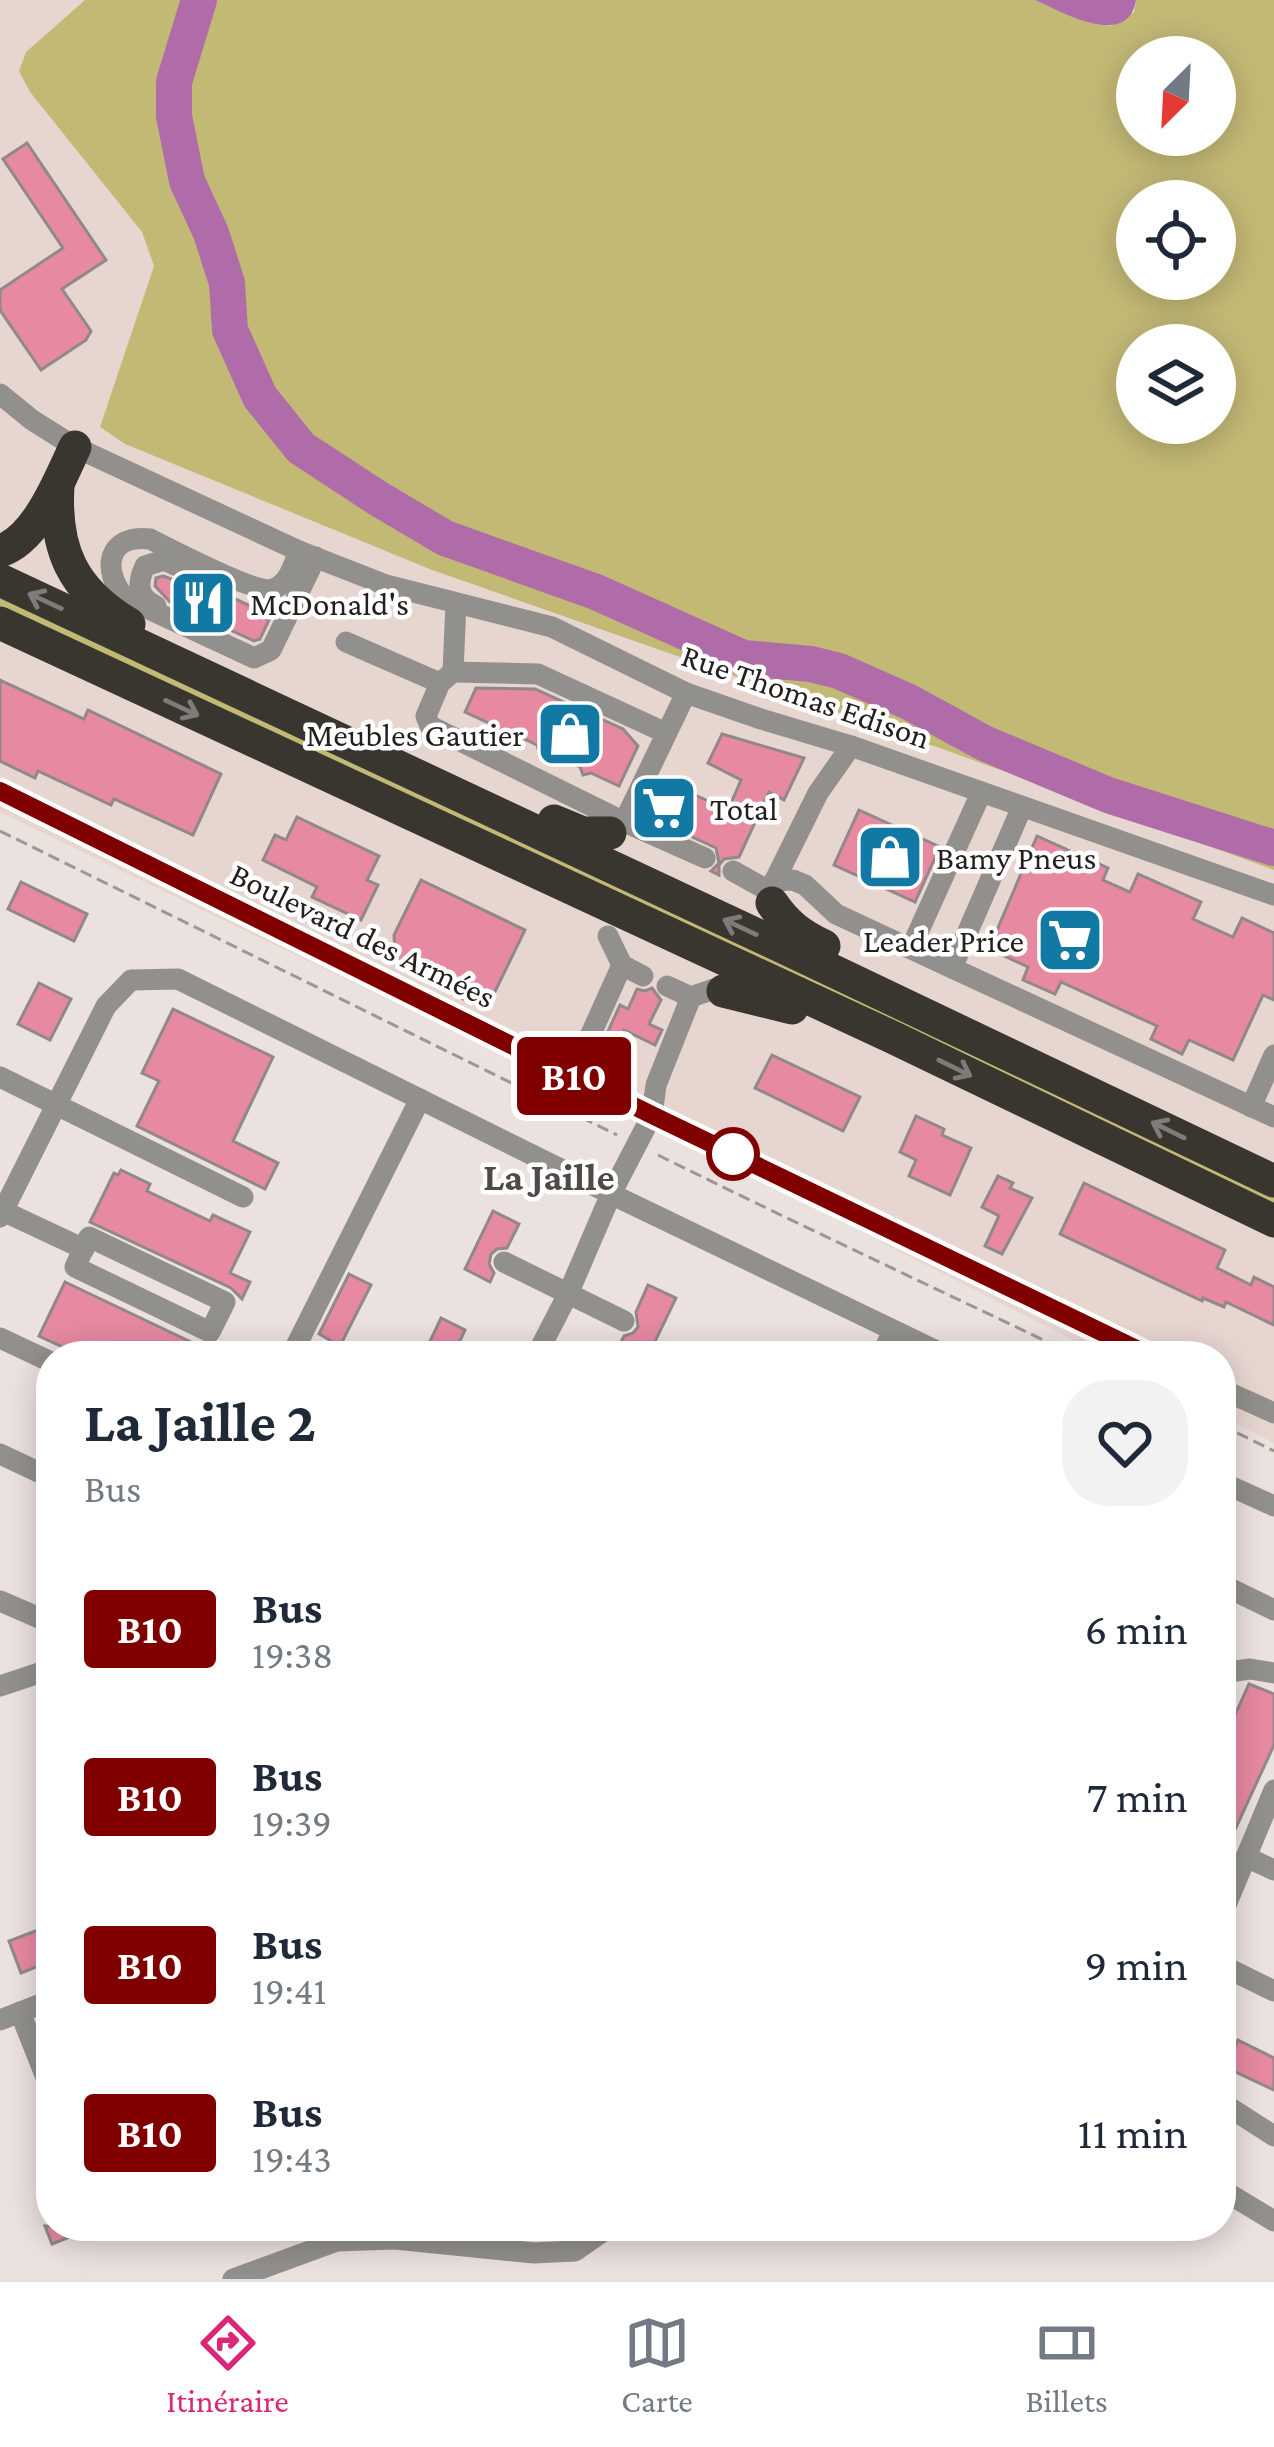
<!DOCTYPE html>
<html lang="fr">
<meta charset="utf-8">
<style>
body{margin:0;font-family:"Crimson Pro",serif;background:#f2f2f3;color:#1f2937;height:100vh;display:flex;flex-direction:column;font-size:45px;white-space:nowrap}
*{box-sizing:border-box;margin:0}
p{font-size:39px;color:#747a83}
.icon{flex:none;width:66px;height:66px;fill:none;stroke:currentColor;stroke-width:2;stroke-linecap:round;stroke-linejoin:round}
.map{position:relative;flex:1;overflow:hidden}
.side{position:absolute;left:36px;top:1341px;width:1200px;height:900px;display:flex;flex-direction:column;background:#fff;border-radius:48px;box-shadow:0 6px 30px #0003}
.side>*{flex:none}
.badge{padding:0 24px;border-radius:9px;font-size:42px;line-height:78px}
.needle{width:78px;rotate:204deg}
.controls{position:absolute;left:1116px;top:36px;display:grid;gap:24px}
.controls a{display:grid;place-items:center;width:120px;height:120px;border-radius:50%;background:#fff;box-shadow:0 6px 30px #0003;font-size:60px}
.map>.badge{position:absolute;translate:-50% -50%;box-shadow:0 0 0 6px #fff}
.round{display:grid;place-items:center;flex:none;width:126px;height:126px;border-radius:48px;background:#f2f2f3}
.head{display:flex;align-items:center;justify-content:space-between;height:204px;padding:0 48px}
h1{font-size:57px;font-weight:700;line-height:90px}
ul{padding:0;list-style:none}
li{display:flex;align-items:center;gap:36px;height:168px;padding:0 48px}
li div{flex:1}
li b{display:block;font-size:45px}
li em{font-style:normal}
li .badge{min-width:132px;font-weight:700;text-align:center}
.tab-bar{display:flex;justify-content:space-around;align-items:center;height:168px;border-top:3px solid #e0e1e3;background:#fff;font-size:33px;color:#747a83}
.tab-bar a{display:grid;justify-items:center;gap:6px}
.tab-bar .active{color:#db2777}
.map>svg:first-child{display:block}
.built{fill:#e7d5d0}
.green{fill:#c2b975;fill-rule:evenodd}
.water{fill:#b06ca8}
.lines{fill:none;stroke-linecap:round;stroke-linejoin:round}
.river{stroke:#b06ca8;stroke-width:36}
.building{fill:#e689a1;stroke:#908889;stroke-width:3}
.path{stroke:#9d9694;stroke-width:3;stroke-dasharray:12 6;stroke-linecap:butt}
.minor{stroke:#92908d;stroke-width:21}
.highway{stroke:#39352f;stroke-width:33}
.oneway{stroke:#7e7c78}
.line-casing{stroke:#fff;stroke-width:27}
.line{stroke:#800000;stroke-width:18}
.stop-dot{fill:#fff;stroke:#800000;stroke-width:6}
.labels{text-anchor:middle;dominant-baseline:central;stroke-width:9;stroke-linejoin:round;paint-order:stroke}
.poi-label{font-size:33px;fill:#221f1e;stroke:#fff;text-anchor:start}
.street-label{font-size:33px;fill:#221f1e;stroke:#fff}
.quarter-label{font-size:39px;font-weight:bold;fill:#504947;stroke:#fff}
</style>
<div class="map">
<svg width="1274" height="2279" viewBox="0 0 1274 2279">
<rect width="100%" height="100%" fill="#ebe1df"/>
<!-- built -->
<path class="built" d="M0,0H85L26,52L19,71L30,92L142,232L154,266L100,427L125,444L432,570L948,751L1274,870V1443L1221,1416V1356H1104L766,1183L0,812Z"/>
<!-- green -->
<g class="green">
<path d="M85,0H1035L1088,22L1110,26L1134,12L1136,0H1274V870L948,751L432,570L125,444L100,427L154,266L142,232L30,92L19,71L26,52ZM1137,57H1215V135H1137ZM1137,201H1215V279H1137ZM1137,345H1215V423H1137Z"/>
<path d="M0,594L1274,1189V1205L0,609Z"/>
</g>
<!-- water -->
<path class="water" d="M1035,0H1136C1128,50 1062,12 1035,0Z"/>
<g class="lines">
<!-- river -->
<path class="river" d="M199,0L174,82V116L187,181L211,233L227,283L230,330L260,397L301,448L379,499L445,538L596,592L743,658L811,664L839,671L909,702L984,743L1108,795L1274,848"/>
</g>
<!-- building -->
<g class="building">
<path d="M27,143L106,260L62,289L91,331L86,340L41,370L0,310V290L63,248L3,159Z"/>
<path d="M163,576L188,585L197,581L259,610L257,614L269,620L260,639L254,641L170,602L155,586L156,578Z"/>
<path d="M0,680L84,719L88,710L221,774L193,835L114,799L111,805L38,771L35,778L0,761Z"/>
<path d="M476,688L535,689L623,729L638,746L619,786L591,773L583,775L580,767L550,753L540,756L537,745L509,732L499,736L495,726L465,712Z"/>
<path d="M722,734L804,758L784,800L769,792L739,857L724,859L719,865V875L711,871L719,863L716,848L647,816L662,780L728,810L741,780L708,763Z"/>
<path d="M859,810L940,847L915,902L834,865Z"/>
<path d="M297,817L379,856L367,880L378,885L361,920L312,897L317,887L263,860L275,835L286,840Z"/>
<path d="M1037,836L1108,868L1103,880L1130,892L1138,874L1201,902L1193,919L1233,937L1242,918L1274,933V1000L1263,995L1233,1060L1189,1040L1182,1054L1151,1039L1157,1026L1061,982L1055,994L1023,980L1028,967L989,949Z"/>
<path d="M421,880L525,930L486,1010L396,966L394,935Z"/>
<path d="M21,882L87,914L74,941L8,909Z"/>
<path d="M39,983L71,999L50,1040L18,1024Z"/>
<path d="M652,988L661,1000L649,1024L662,1030L655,1045L624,1030L613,1055L600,1049L620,1005L628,1009L637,989L645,991Z"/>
<path d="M173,1009L273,1057L233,1141L278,1163L265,1189L137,1126L159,1081L142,1073Z"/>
<path d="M772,1055L860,1097L843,1131L755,1088Z"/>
<path d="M916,1116L944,1129L942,1135L971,1148L950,1195L909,1176L916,1160L900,1152Z"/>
<path d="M121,1170L150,1184L147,1191L210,1221L213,1215L250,1232L230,1273L250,1282L242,1299L231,1288L90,1222L114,1173L118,1175Z"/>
<path d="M998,1176L1013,1183L1010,1188L1032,1198L1002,1254L985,1246L999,1216L982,1207Z"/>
<path d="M1084,1183L1225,1250L1217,1268L1251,1285L1254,1277L1274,1287V1325L1226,1302L1224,1307L1203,1298L1202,1301L1060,1234Z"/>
<path d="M493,1211L519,1224L507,1248L497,1249L491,1254L489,1264L494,1273L490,1282L465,1269Z"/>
<path d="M349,1274L371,1285L340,1346L319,1334Z"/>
<path d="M65,1282L195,1344L189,1356H82L39,1336Z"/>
<path d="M648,1285L676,1298L648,1356H644L620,1344L624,1336L633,1333L638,1327L636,1312Z"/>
<path d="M441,1318L465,1330L453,1356H423Z"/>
<path d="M1249,1684L1274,1694V1745L1221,1860V1746Z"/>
<path d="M51,1925V1961L21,1973L9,1941Z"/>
<path d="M1238,2040L1274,2058V2090L1225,2067Z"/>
<path d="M45,2226H94L95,2227L52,2244Z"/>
</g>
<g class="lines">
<!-- path -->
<g class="path">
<path d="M0,831L617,1135"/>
<path d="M658,1155C797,1224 937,1289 1077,1356"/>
<path d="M1221,1425L1274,1451"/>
</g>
<!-- minor -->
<g class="minor">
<path d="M0,394L32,420L75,447L299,551L386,585L552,627L686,693L761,719L851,746L1274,895"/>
<path d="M299,551C293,565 289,584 273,589C256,594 170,549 150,539C107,534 101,570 125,598L254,658L271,650L316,557"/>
<path d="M456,603L453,672L440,683L426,716L430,726L624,822L705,858"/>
<path d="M156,606C137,597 137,583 145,566L164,560L187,570"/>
<path d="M346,642L440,683"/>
<path d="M453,672L538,674L666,733"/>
<path d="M0,791L652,1115L1152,1356"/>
<path d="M1022,807L952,968L1274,1117"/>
<path d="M615,830L624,822L686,693"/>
<path d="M733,871L769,891"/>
<path d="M774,881L793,880L805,885L836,914L952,968"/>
<path d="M769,892L818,793L851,746"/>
<path d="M608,936L622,965L643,976"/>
<path d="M911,948L981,793"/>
<path d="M667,986L691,997L714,989L723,991"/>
<path d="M572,1076L622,965"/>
<path d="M0,1077L243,1197"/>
<path d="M1251,1107L1274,1055"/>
<path d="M3,1211L84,1249"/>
<path d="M0,1217L106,1006L131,980L178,979L611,1194L947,1356"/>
<path d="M89,1237L225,1302L210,1332L75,1267Z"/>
<path d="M504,1262L624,1321"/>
<path d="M0,1338L51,1362"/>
<path d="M291,1356L420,1099"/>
<path d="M536,1356L568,1294L611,1194L652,1115L656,1085L691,997"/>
<path d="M881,1356L893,1331"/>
<path d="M1221,1389L1274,1413"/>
<path d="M0,1454L51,1478"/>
<path d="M1221,1482L1274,1506"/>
<path d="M1221,1584L1274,1610"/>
<path d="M0,1601L51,1623"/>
<path d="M1221,1673L1250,1669L1274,1673"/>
<path d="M0,1686L51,1669"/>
<path d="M1246,1857L1274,1870"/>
<path d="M1221,1917L1274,1790"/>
<path d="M1221,1965L1274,1991"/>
<path d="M20,2012L51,2090"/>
<path d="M0,2020L51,2000"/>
<path d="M1221,2102L1274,2136"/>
<path d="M1221,2189L1274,2221"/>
<path d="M233,2279L337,2241L395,2239L534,2253L575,2251L611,2226"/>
</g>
<!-- highway -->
<g class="highway">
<path d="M58,485C54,549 72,590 129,624"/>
<path d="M0,551C37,539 59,481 75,447"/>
<path d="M0,580L804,957L1274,1181"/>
<path d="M0,623L892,1037L1274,1221"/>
<path d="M554,821L583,833H610"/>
<path d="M772,903C786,924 801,935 824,946"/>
<path d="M723,991L792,1008"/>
</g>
</g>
<!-- one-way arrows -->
<defs><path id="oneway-shaft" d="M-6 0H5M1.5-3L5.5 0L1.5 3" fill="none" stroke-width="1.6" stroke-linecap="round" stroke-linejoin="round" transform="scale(3)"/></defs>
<g class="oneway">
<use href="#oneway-shaft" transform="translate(45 601) rotate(-155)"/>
<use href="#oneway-shaft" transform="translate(182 708) rotate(25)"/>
<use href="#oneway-shaft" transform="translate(740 927) rotate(-155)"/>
<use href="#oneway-shaft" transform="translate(955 1068) rotate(26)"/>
<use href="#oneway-shaft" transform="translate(1168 1130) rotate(-154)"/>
</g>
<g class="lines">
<defs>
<path id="line" d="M0,791L652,1115L1151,1356"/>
</defs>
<!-- line casing -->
<use href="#line" class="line-casing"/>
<!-- line -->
<use href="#line" class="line"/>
</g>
<!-- icons -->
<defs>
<symbol id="restaurant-square" viewBox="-11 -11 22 22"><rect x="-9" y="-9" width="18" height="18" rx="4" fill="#1179a4" stroke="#fff"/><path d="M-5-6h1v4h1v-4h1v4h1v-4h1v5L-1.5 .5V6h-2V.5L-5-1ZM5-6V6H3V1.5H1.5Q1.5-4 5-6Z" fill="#fff"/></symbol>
<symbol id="shop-square" viewBox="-11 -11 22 22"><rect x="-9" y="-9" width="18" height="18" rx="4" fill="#1179a4" stroke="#fff"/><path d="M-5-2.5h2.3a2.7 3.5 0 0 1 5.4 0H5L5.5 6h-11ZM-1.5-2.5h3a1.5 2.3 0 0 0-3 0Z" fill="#fff"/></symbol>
<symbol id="supermarket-square" viewBox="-11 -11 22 22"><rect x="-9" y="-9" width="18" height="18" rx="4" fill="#1179a4" stroke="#fff"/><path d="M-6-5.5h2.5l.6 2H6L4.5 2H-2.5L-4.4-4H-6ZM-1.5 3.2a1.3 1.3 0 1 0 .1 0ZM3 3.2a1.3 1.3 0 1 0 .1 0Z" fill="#fff"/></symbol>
</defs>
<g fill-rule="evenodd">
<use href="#restaurant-square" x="165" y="565" width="76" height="76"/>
<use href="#shop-square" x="532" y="696" width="76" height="76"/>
<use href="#supermarket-square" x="626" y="770" width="76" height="76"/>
<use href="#shop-square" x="852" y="819" width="76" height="76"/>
<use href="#supermarket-square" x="1032" y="902" width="76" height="76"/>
</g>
<!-- markers -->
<circle class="stop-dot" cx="733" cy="1154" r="24"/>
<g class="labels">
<!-- poi labels -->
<g class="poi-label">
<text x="250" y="603">McDonald's</text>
<text x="524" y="734" text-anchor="end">Meubles Gautier</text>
<text x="710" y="808">Total</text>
<text x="936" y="857">Bamy Pneus</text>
<text x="1024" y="940" text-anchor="end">Leader Price</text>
</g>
<!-- street labels -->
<g class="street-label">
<text transform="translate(806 696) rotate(19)">Rue Thomas Edison</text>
<text transform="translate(363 935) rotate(26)">Boulevard des Armées</text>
</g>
<!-- quarter labels -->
<g class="quarter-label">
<text x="549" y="1176">La Jaille</text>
</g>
</g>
</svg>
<div class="controls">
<a><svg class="needle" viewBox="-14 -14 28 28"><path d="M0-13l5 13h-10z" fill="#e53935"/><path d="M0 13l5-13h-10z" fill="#747a83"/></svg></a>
<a><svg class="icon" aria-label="locate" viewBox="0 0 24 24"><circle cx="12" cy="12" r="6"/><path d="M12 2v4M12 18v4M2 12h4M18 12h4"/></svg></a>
<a><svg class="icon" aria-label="layers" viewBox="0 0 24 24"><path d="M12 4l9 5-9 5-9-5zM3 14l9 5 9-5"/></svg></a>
</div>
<b class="badge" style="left:574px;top:1076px;background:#800000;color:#fff">B10</b>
<section class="side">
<div class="head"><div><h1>La Jaille 2</h1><p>Bus</p></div><a class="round"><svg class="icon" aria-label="heart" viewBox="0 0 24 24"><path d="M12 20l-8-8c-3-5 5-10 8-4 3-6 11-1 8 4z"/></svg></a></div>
<ul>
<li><span class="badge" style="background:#800000;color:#fff">B10</span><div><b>Bus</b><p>19:38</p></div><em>6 min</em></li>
<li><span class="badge" style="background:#800000;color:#fff">B10</span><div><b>Bus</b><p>19:39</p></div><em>7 min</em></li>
<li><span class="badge" style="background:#800000;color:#fff">B10</span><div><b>Bus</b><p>19:41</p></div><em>9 min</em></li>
<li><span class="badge" style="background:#800000;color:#fff">B10</span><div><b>Bus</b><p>19:43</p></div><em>11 min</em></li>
</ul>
</section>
</div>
<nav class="tab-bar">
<a class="active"><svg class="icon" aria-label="directions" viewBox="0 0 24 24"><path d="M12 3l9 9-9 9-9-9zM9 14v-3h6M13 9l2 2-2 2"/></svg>Itinéraire</a>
<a><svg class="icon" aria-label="map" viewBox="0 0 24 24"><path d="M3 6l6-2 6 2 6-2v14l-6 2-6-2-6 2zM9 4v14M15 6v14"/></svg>Carte</a>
<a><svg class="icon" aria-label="tickets" viewBox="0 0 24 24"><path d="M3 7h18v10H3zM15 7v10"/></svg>Billets</a>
</nav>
